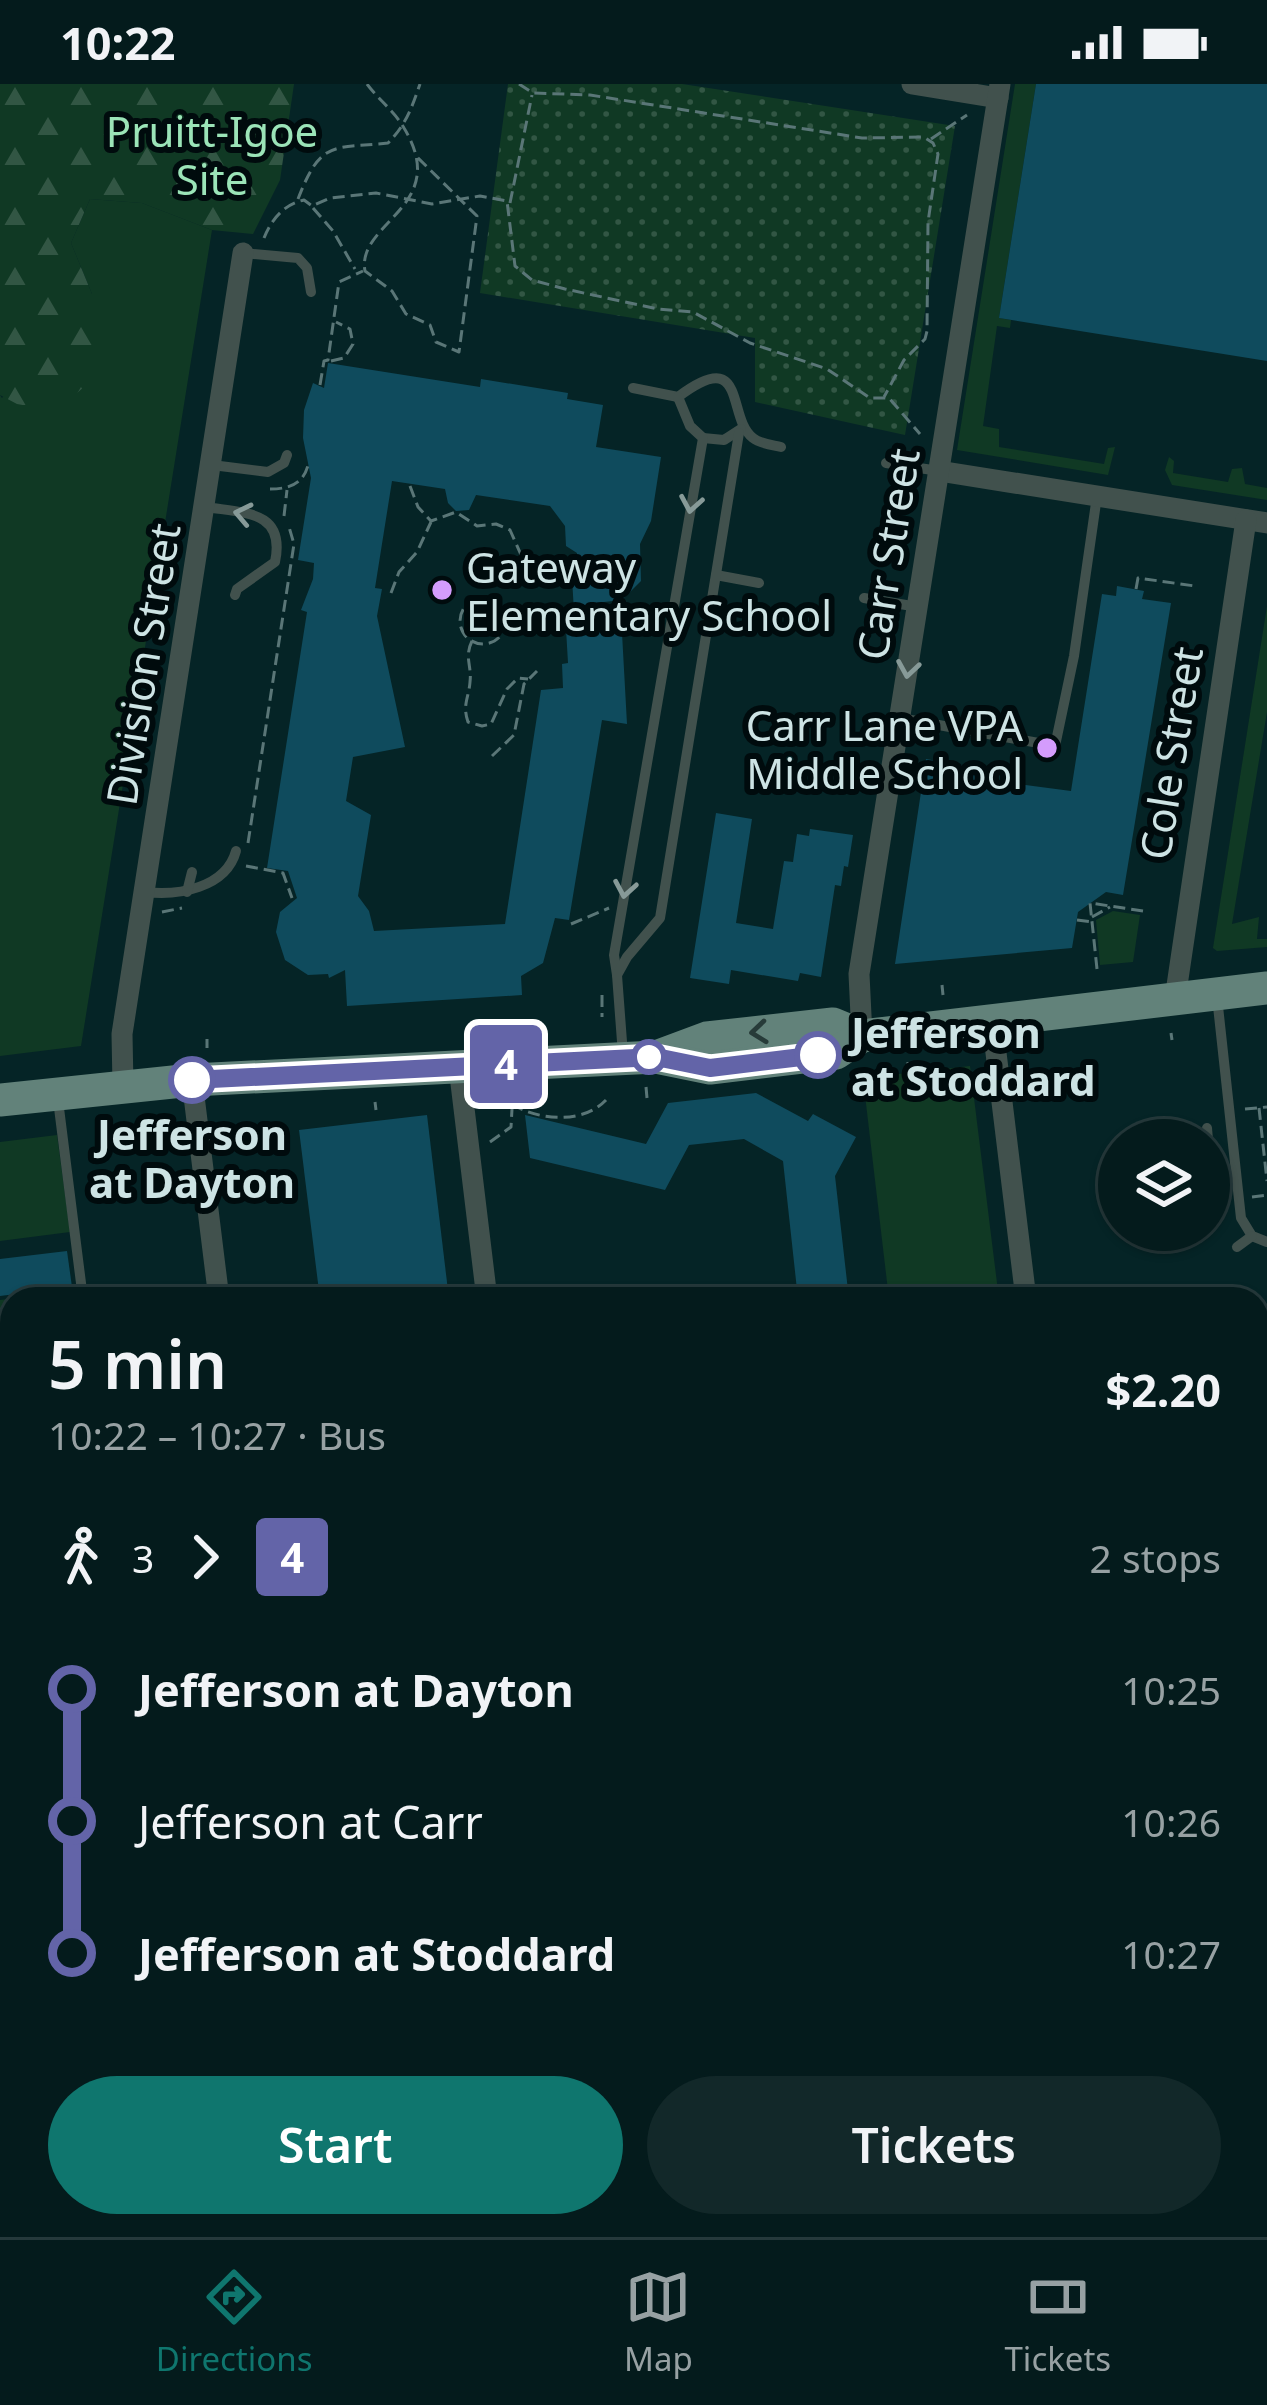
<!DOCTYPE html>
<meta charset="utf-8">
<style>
body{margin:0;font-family:"Noto Sans",sans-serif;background:#122829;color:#f1f3f6;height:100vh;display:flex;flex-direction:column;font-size:45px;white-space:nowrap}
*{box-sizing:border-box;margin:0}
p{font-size:39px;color:#97a1a3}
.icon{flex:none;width:66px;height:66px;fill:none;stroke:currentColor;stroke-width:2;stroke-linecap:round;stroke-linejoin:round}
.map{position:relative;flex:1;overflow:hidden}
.side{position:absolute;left:0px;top:1203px;width:1269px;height:951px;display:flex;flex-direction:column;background:#041b1c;border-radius:36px 36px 0 0;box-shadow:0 3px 9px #0004,0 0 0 3px #25393b}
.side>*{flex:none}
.badge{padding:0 24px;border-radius:9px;font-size:42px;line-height:78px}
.controls{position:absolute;left:1098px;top:1035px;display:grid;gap:24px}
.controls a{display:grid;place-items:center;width:132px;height:132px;border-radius:50%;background:#041b1c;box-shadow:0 3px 9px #0004,0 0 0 3px #25393b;font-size:60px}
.map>.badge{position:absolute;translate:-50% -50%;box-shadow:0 0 0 6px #fff}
.legs{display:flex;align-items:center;gap:18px;height:132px;padding:0 48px;font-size:39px}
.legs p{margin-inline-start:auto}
.overview{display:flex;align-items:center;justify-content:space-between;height:204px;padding:0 48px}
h1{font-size:66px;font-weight:600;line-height:90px}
.button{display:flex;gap:24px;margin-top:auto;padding:24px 48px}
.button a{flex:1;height:138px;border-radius:72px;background:#0f766e;color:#fff;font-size:48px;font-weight:600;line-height:138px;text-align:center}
.button a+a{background:#122829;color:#f1f3f6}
ul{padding:0 48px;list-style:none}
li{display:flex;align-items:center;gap:42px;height:132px;font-size:45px}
li i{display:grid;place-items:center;width:18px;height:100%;margin:0 15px;background:currentColor}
li i::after{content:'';width:30px;height:30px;margin:-15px;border:9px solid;border-radius:50%;background:#041b1c}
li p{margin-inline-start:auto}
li:first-child i{background:linear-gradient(#0000 50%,currentColor 0)}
li:last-child i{background:linear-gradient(currentColor 50%,#0000 0)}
.status{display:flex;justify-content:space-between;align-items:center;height:84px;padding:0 60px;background:#041b1c;direction:ltr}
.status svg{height:33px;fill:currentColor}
.tabs{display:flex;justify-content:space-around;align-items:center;height:168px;border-top:3px solid #25393b;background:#041b1c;font-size:33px;color:#97a1a3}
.tabs a{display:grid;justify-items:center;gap:6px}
.tabs .current{color:#0f766e}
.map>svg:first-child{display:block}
.grass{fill:#103924}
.forest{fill:url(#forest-firs)}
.park{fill:url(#park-dots)}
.building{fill:#0f4b5d;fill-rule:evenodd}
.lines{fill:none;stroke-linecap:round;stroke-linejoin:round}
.path{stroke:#5a7677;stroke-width:3;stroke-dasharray:12 6;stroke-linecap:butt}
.service{stroke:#41514d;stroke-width:10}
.minor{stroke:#41514d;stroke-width:21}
.secondary{stroke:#546c67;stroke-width:30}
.primary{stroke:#62827a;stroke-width:33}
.oneway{stroke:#879a98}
.oneway2{stroke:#273b39}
.line-1-casing{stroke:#fff;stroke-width:27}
.line-1{stroke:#6364a8;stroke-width:18}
.poi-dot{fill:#d49cfc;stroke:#000b0d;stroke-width:4.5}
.stop-1-dot{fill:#fff;stroke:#6364a8;stroke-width:6}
.labels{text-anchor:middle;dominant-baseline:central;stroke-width:12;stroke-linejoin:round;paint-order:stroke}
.park-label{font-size:42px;fill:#9be4b8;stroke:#000b0d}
.street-label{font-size:42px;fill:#cde3e4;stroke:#000b0d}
.poi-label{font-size:42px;fill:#cde3e4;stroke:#000b0d;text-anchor:start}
.stop-label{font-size:42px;font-weight:bold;fill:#cde3e4;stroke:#000b0d;text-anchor:start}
</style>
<div class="status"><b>10:22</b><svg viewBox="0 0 49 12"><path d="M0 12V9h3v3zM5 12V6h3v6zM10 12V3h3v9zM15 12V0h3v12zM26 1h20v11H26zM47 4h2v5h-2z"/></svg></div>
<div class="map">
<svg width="1267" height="2153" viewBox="0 0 1267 2153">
<defs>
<pattern id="forest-firs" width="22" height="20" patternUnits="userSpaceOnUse" patternTransform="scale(3)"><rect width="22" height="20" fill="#103924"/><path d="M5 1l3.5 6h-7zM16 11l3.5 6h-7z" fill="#325644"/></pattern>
<pattern id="park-dots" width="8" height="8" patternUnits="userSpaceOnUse" patternTransform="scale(3)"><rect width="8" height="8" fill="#103924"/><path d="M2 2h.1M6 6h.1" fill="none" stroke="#325644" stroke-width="1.8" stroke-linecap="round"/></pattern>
</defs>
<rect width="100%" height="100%" fill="#052426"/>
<!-- grass -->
<g class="grass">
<path d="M1015,0H1036L999,234L1011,236L1010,244L997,242L983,342L999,345V363L1104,380L1108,364L1115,363L1108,391L957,366Z"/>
<path d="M90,115L142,119L212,146L81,962L0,972V311L2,314L92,210L71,159Z"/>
<path d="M1169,373L1174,377L1173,389L1228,398L1232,385L1242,384L1245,400L1267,404V416L1172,401L1165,386Z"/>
<path d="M1267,522V628L1232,840L1259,833L1257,855H1267V863L1217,867L1213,864Z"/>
<path d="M1113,827L1140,831L1133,878L1100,881L1096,836Z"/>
<path d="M970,982L999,1215H889L863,994Z"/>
<path d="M57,1051L70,1148L0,1157V1058Z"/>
<path d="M77,1207L78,1215H12V1333L0,1334V1216Z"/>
<path d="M794,2142H1051L1044,2153H681Z"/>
</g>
<!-- forest -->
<path class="forest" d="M0,0H294L280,96L253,150L212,146L142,119L90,115L71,159L92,210L93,255L86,301L57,327L17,320L0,311Z"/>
<!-- park -->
<path class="park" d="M508,0H682L955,42L905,351L755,318V254L480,209Z"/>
<!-- building -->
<g class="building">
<path d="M1036,0H1267V277L999,234Z"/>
<path d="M328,279L480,303L481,295L568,309L567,315L603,321L596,363L661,373L651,437L640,460L641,497L622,516L595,519L596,545L622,549L627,640L602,636L569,836L555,834L543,879L521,892L522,911L347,922L345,886L329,894L328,890L308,891L285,876L276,848L280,828L297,814L288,787L267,784L307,528L301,526L313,495L314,479L298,476L311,394L303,354L304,326L313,299L324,304ZM392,397L445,405L448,419L456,427L469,426L476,411L550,422L565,442L566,462L577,469V493L572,494L575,545H566L568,579L562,580L563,604L541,606L505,840L374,847L369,827L358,812L371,731L346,717L353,673L405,663L377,532L382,505L375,504Z"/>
<path d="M1117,502L1144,507L1142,515L1171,519L1123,811L1106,808L1078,828L1072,864L895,880L926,675L988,686L996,697L1071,707L1102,510L1116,512Z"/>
<path d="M716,729L752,735L736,839L773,845L784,777L793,778L797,750L809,752L810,745L853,751L848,783L844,782L841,802L835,801L821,893L800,889L798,897L731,886L729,900L690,894Z"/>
<path d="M756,1009L808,1037L813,1030L856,1053L835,1092L849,1215H798L783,1077L744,1055L689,1061L665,1106L530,1074L525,1031L646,1060L668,1019Z"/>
<path d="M427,1031L449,1215H320L299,1046Z"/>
<path d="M67,1167L72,1203L0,1212V1175Z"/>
</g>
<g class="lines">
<!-- path -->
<g class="path">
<path d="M367,0C378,15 395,28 404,44C452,123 356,138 365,187L392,207L406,230L430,241L436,258L459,268L477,132L415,71"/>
<path d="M519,0L533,9L590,11L862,54L924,53L933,59L938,70L928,138L927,247L925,255L904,276L884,313"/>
<path d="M931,55L967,31"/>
<path d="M298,115C321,55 333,65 388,59C406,41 412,23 420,0"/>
<path d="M510,119L532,11"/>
<path d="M313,124L333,147L355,185"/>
<path d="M264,154C271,136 284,120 304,116L312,122L330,114L376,109L432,120L480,112L507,117L515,182L532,196L565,205L658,225L693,228L750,259L827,285L870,314H889L920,350"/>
<path d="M331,277L344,274L353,260L350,245L336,238"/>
<path d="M320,301L324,277L328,276L339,198L363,187"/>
<path d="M410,402L418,423L431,437L456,428L477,442L496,440L510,446L522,473L532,482"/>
<path d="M270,405C291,405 305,399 309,377"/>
<path d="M284,432L287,406"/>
<path d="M1136,505L1138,494L1195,502"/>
<path d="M391,509L399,488L417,468L431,438"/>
<circle cx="483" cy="537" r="23"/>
<path d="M600,537L654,547"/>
<path d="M472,557C464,573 472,582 470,598C469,613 462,621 468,638L482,642L491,640L507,605L518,594L528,595"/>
<path d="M492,672L514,651L524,600L537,587"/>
<path d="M248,759L294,460L289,443"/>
<path d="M246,782L283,789L292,814"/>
<path d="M162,828L182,824"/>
<path d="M1092,833L1110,823"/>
<path d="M1077,836L1092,838"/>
<path d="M571,840L609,824"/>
<path d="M1097,885L1090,819L1143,827"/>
<path d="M942,901L943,911"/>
<path d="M602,911V933"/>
<path d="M1171,949L1172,956"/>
<path d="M207,955V964"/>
<path d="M908,978V987"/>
<path d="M646,1003L647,1014"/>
<path d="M375,1018L376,1026"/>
<path d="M512,1020C537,1036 582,1041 606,1016"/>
<path d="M1259,1024L1267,1097"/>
<path d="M1245,1025L1267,1023"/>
<path d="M490,1058L511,1043L512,1025"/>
<path d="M1252,1113L1267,1111"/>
<path d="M1257,1660L1263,1659"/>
<path d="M1257,1707L1260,1735L1257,1753"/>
<path d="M1257,1758L1267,1756"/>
</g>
<!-- service -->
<g class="service">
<path d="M243,169L298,174L307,184L311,208"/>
<path d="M633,304L678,313C748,260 726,334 753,354C760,360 773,361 781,363"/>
<path d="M703,354L724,356L741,345"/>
<path d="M886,379L939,387"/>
<path d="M212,381L268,388L284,379L287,371"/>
<path d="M206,423C243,429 286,426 275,478L237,505L235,511"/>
<path d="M716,491L759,499"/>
<path d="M864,514L918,523"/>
<path d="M900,634L1055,662L1074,572L1097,412"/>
<path d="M145,808C178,812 226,804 236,767"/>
<path d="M187,808L192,788"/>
<path d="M617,891L614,871L703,354L690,342L678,313"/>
<path d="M1217,913L1241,1134L1252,1152L1267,1158"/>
<path d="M623,971L617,891L627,873L660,834L739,349"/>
<path d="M58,1016L83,1215"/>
<path d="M1207,1044L1208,1056"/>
<path d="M1211,1084L1213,1102"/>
<path d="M1237,1163L1252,1152"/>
<path d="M1257,1637L1267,1636"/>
<path d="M195,2142L196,2153"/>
<path d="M465,2142L467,2153"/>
</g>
<!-- minor -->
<g class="minor">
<path d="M912,0L998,14"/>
<path d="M939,387L1267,439"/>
<path d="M1175,915L1246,436"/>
<path d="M992,936L1026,1215"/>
<path d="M862,952L859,890L1000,0"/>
<path d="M459,983L487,1215"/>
<path d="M192,996L219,1215"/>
<path d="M123,1002L122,950L243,169"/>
<path d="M0,1361L12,1360"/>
<path d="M1257,1407L1267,1491"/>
<path d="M0,1633L12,1732"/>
<path d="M0,1783L12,1781"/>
<path d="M62,2142L63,2153"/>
<path d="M331,2142L333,2153"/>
<path d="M520,2153L621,2142"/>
</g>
<!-- secondary -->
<g class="secondary">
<path d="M1257,1897L1267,1882"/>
<path d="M1091,2153L1098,2142"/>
</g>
<!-- primary -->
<g class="primary">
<path d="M656,973L707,954L833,940L862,952"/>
<path d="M0,1016L192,996L656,973L710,984L836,969L862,952L1267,904"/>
</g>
</g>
<!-- one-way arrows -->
<defs><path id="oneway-chevron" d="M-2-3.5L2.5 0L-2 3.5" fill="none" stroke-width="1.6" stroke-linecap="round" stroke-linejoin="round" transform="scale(3)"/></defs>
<g class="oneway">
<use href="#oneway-chevron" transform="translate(691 420) rotate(100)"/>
<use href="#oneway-chevron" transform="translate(243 430) rotate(-168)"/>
<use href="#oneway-chevron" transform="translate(908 585) rotate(99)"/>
<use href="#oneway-chevron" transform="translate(625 805) rotate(100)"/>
</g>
<use class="oneway2" href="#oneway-chevron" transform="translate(759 948) rotate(174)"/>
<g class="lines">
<defs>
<path id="line-1" d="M192,996L656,973L710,984L818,971"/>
</defs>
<!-- line-1 casing -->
<use href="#line-1" class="line-1-casing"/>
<!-- line-1 -->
<use href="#line-1" class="line-1"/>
</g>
<!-- markers -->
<g class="poi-dot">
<circle cx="442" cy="506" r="12"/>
<circle cx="1047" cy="664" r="12"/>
</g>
<g class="stop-1-dot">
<circle cx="818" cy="971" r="21"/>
<circle cx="649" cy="973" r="15"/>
<circle cx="192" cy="996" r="21"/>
</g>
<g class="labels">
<!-- park labels -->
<g class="park-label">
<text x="212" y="46">Pruitt-Igoe<tspan x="212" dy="48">Site</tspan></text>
</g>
<!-- street labels -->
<g class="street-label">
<text transform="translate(887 470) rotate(-81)">Carr Street</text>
<text transform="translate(142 580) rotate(-81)">Division Street</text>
<text transform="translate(1170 669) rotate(-81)">Cole Street</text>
</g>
<!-- poi labels -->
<g class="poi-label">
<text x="466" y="482">Gateway<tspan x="466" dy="48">Elementary School</tspan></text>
<text x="1023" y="640" text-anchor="end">Carr Lane VPA<tspan x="1023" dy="48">Middle School</tspan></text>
</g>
<!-- stop labels -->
<g class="stop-label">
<text x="851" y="947">Jefferson<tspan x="851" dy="48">at Stoddard</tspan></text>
<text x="192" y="1049" text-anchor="middle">Jefferson<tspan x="192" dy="48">at Dayton</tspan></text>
</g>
</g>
</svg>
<div class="controls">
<a><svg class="icon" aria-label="layers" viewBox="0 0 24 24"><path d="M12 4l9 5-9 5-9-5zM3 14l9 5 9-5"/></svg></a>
</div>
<b class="badge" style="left:506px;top:980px;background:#6364a8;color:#fff">4</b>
<section class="side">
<div class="overview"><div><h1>5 min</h1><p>10:22 – 10:27 · Bus</p></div><b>$2.20</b></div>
<div class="legs"><svg class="icon" aria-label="walk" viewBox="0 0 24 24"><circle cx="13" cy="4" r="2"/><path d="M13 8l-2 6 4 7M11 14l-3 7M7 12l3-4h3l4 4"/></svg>3<svg class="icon" aria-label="forward" viewBox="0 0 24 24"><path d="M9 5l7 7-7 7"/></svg><b class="badge" style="background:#6364a8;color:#fff">4</b><p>2 stops</p></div>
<ul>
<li><i style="color:#6364a8"></i><b>Jefferson at Dayton</b><p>10:25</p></li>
<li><i style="color:#6364a8"></i><span>Jefferson at Carr</span><p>10:26</p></li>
<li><i style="color:#6364a8"></i><b>Jefferson at Stoddard</b><p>10:27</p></li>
</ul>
<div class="button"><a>Start</a><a>Tickets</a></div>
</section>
</div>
<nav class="tabs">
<a class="current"><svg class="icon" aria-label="directions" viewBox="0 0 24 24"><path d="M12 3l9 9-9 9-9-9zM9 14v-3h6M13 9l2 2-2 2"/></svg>Directions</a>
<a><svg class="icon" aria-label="map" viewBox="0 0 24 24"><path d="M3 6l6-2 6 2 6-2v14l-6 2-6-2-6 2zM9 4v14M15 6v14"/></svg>Map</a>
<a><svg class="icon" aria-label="tickets" viewBox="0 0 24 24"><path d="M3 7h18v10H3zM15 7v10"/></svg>Tickets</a>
</nav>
